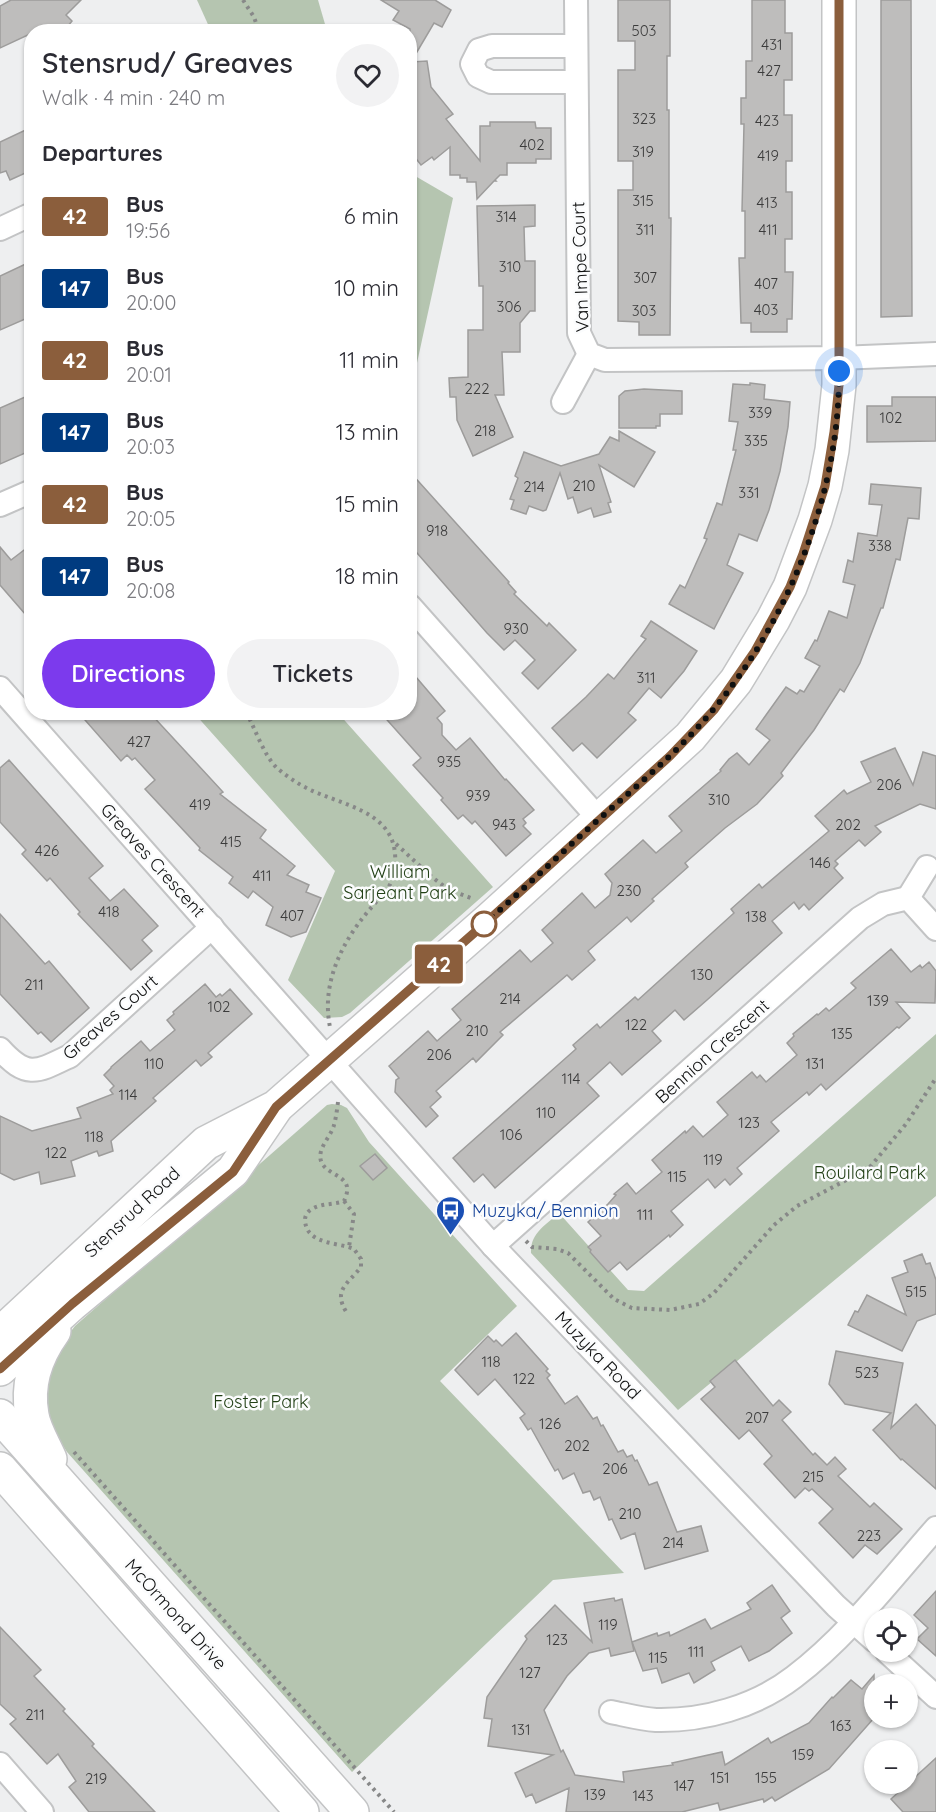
<!DOCTYPE html>
<meta charset="utf-8">
<style>
body{margin:0;font-family:Quicksand,sans-serif;background:#f2f2f3;color:#2b2b33;height:100vh;display:flex;flex-direction:column;font-size:22px;white-space:nowrap}
*{box-sizing:border-box;margin:0}
p{font-size:20px;color:#7c7c81}
.icon{flex:none;width:33px;height:33px;fill:none;stroke:currentColor;stroke-width:2;stroke-linecap:round;stroke-linejoin:round}
.map{position:relative;flex:1;overflow:hidden}
.panel{position:absolute;left:24px;top:24px;width:393px;height:696px;display:flex;flex-direction:column;background:#fff;border-radius:24px;box-shadow:0 2px 4px #0004}
.panel>*{flex:none}
.badge{padding:0 12px;border-radius:4px;font-size:21px;line-height:39px}
.controls{position:absolute;left:864px;top:1608px;display:grid;gap:12px}
.controls a{display:grid;place-items:center;width:54px;height:54px;border-radius:50%;background:#fff;box-shadow:0 2px 4px #0004;font-size:30px}
.you{position:absolute;width:30px;height:30px;margin:-15px;border:4px solid #fff;border-radius:50%;background:#1a73e8;box-shadow:0 0 0 9px #1a73e833}
.map>.badge{position:absolute;translate:-50% -50%;box-shadow:0 0 0 3px #fff}
h2{padding:0 18px;font-size:22px;line-height:54px}
.round{display:grid;place-items:center;flex:none;width:63px;height:63px;border-radius:32px;background:#f2f2f3}
.overview{display:flex;align-items:center;justify-content:space-between;height:102px;padding:0 18px}
h1{font-size:28px;font-weight:600;line-height:45px}
.primary-button{display:flex;gap:12px;margin-top:auto;padding:12px 18px}
.primary-button a{flex:1;height:69px;border-radius:36px;background:#7c3aed;color:#fff;font-size:24px;font-weight:600;line-height:69px;text-align:center}
.primary-button a+a{background:#f2f2f3;color:#2b2b33}
ul{padding:0;list-style:none}
li{display:flex;align-items:center;gap:18px;height:72px;padding:0 18px}
li div{flex:1}
li b{display:block;font-size:22px}
li em{font-style:normal}
li .badge{min-width:66px;font-weight:700;text-align:center}
.map>svg:first-child{display:block}
.green{fill:#b5c5b0}
.building{fill:#bebdbc;stroke:#9d9c9b;stroke-width:1.5}
.lines{fill:none;stroke-linecap:round;stroke-linejoin:round}
.street-casing{stroke:#c3c4c5;stroke-width:26}
.secondary-casing{stroke:#c3c4c5;stroke-width:36}
.path{stroke:#878888;stroke-width:4;stroke-dasharray:3 4.5;stroke-linecap:butt}
.street{stroke:#fff;stroke-width:22}
.secondary{stroke:#fff;stroke-width:33}
.line-casing{stroke:#fff;stroke-width:14}
.line{stroke:#8b5e3c;stroke-width:9}
.walk{stroke:#0f1010;stroke-width:6;stroke-dasharray:0 10.8}
.stop-dot{fill:#fff;stroke:#8b5e3c;stroke-width:3}
.labels{text-anchor:middle;dominant-baseline:central;stroke-width:5;stroke-linejoin:round;paint-order:stroke}
.number-label{font-size:15px;fill:#3b3b3b}
.street-label{font-size:18px;fill:#0f1010;stroke:#fbfcfd}
.park-label{font-size:18px;fill:#224016;stroke:#fbfcfd}
.transit-label{font-size:18px;fill:#164399;stroke:#fbfcfd;text-anchor:start}
</style>
<div class="map">
<svg width="936" height="1812" viewBox="0 0 936 1812">
<rect width="100%" height="100%" fill="#eeeff0"/>
<!-- green -->
<g class="green">
<path d="M197,0H318L327,31H211Z"/>
<path d="M410,173L453,198L410,395Z"/>
<path d="M194,713H338L493,887L350,1013L342,1017L324,1018L288,980L335,871Z"/>
<path d="M936,1034V1196L678,1410L531,1253C530,1233 546,1225 559,1213L628,1290L644,1291Z"/>
<path d="M332,1104L341,1105L347,1108L369,1142L517,1306L440,1381L624,1573L553,1580L352,1772L67,1452L58,1438L44,1410L49,1366L55,1352L75,1326L327,1105Z"/>
</g>
<!-- building -->
<g class="building">
<path d="M11,0H81L66,15L72,21L63,32H50L45,27L0,48V6Z"/>
<path d="M381,0H435L451,10L442,27L434,23L411,62L427,61L431,87L453,114L446,119L480,161V126H490V122H535L536,128H551V159H536V163H507V175H500L495,180L496,181H494L477,199L476,182H467V178H460V175H450V147L434,160L432,157L421,165L410,151V29L393,20L399,11Z"/>
<path d="M618,0H670V56H667V110H669V218H671L670,335H639V322L618,321V190H633V161H618V70H635V41H618Z"/>
<path d="M752,0H785V33H792V80H784V115H792V161H786V192H792V239H785V272H793L792,319H787V332H751V323H741L739,258H745V211H742L744,124H741V98H746V61H752Z"/>
<path d="M881,0H911L912,316L881,317Z"/>
<path d="M32,127V170L10,180L6,171L0,173V142Z"/>
<path d="M535,205V226L524,227L525,261H535V311H530L520,323V352H502L504,395H495L513,437L473,456L457,420L456,397H450L449,378L468,377V330H483V286H479L477,206Z"/>
<path d="M32,261V316L0,330V276Z"/>
<path d="M750,383L765,385L764,399L790,402L788,427L780,471L769,510L757,541L739,534L727,565L743,573L714,629L669,604L680,585L685,588L707,539L704,538L717,503L722,505L736,450H733L738,422L729,421L733,384L750,385Z"/>
<path d="M644,389L682,391V414H660V426H656V428H619V396L625,391Z"/>
<path d="M32,394V450L0,464V408Z"/>
<path d="M892,397H936V441L867,442V406H892Z"/>
<path d="M619,431L655,452L634,487L599,465L611,502L608,503L611,512L594,517L591,508L578,513L573,497L568,499L560,473L546,510L543,511L529,506L526,514L511,509L514,500L510,499L518,478L515,476L524,452L561,466L599,454L610,437L619,441Z"/>
<path d="M410,472L509,582L508,583L516,592L514,594L547,626L549,623L576,650L538,689L522,673L535,660L515,640L504,650L487,633L410,545V522L414,518L410,513Z"/>
<path d="M871,484L921,488L919,519L908,518L900,560L896,559L883,608H881L860,663L844,692L840,689L814,730L781,773L783,776L757,804L725,828L685,863L688,867L652,899L654,901L631,922L627,917L588,951L595,960L572,980L567,975L500,1032L503,1035L476,1062L473,1058L436,1091L441,1097L430,1107L438,1116L426,1127L395,1092L396,1080L399,1078L389,1066L428,1031L437,1041L461,1020L452,1009L520,950L531,962L553,943L542,930L582,893L595,908L610,895L612,883L605,874L643,840L656,853L682,831L669,816L721,771L720,770L729,759L737,753L749,765L770,740L756,729L786,687L797,694L800,690L804,692L820,666L805,658L815,640L817,641L829,611L847,618L855,585L843,582L848,560L853,562L858,533L877,536L882,505L869,504Z"/>
<path d="M32,544V622L0,585V547L11,560Z"/>
<path d="M651,621L697,651L684,671L661,698L649,688L628,713L636,720L597,758L582,743L573,751L552,728L586,697L608,674L614,679L646,639L641,636Z"/>
<path d="M410,670L445,711L437,718L442,724V735L456,750L470,738L505,780L506,779L534,810L523,819L526,823L523,826L531,834L506,856L475,821L472,824L463,815L458,819L441,800L443,798L413,765L421,758L380,712H410Z"/>
<path d="M78,712H149L223,792L220,794L266,830L260,838L295,866L287,875L309,885L306,892L321,898L306,932L291,937L266,925L273,907L253,891L248,898L229,883L233,877L199,850L200,848L145,789L155,780L135,758L132,760L127,755L121,761Z"/>
<path d="M895,748L913,785L923,752L936,756V809L920,804L875,826L881,832L865,846L859,840L835,861L838,864L834,868L843,878L809,910L804,904L799,909L794,902L772,921L782,933L707,1000L684,1020L675,1010L652,1031L661,1041L622,1075L610,1062L587,1083L599,1096L495,1188L483,1174L474,1182L453,1158L576,1049L573,1045L597,1024L600,1028L635,997L638,1000L734,913L731,909L759,884L762,888L829,831L815,816L844,790L847,794L871,782L861,762Z"/>
<path d="M9,760L103,866L89,878L110,901L124,889L158,926L142,940L152,951L131,970L78,914L80,912L50,878L47,881L22,854L26,850L0,822V768Z"/>
<path d="M0,914L45,964L49,961L89,1008L51,1042L41,1032L38,1034L0,994Z"/>
<path d="M891,949L911,972L920,965L922,968L929,962L936,971L935,1003L896,1002L910,1018L899,1028L897,1027L826,1090L821,1084L809,1095L807,1092L771,1122L779,1131L737,1168L742,1174L730,1185L725,1179L715,1188L708,1179L671,1211L683,1225L670,1237L669,1235L627,1270L620,1262L608,1272L590,1252L591,1250L588,1247L601,1236L588,1222L608,1204L616,1195L614,1194L627,1183L636,1194L662,1172L652,1160L685,1131L686,1133L693,1126L703,1137L728,1115L717,1102L752,1072L757,1078L760,1075L766,1082L797,1055L787,1043L794,1036L793,1034L817,1014L818,1015L826,1008L829,1011L856,988L851,983Z"/>
<path d="M205,984L216,997L220,994L222,996L230,989L252,1014L208,1053L212,1057L201,1066L196,1060L153,1098L156,1101L111,1141L113,1151L99,1156L97,1151L71,1161L75,1176L41,1184L39,1172L14,1180L0,1173V1116L32,1131L81,1118L77,1108L113,1094L110,1090L114,1086L104,1075L111,1068V1067L141,1041L150,1051L175,1030L167,1020L174,1014L173,1012Z"/>
<path d="M375,1154L387,1168L373,1180L360,1166Z"/>
<path d="M922,1254L926,1264L930,1263L936,1280V1314L917,1321L902,1351L848,1325L855,1311L858,1312L867,1295L906,1315L892,1278L908,1272L904,1261Z"/>
<path d="M516,1333L548,1369L546,1371L550,1375L547,1378L565,1404L577,1396L593,1419L597,1417L601,1426L603,1425L618,1452L623,1450L627,1457L632,1455L635,1461L637,1460L649,1485L657,1482L677,1532L701,1526L708,1551L645,1569L635,1533L621,1539L612,1519L609,1520L600,1497L594,1500L590,1491L583,1493L574,1473L563,1479L558,1469L555,1471L531,1428L528,1430L520,1418L525,1414L495,1379L478,1395L455,1370L488,1336L494,1342L496,1340L502,1346Z"/>
<path d="M836,1351L903,1363L891,1428L916,1404L936,1426V1489L902,1459L901,1460L873,1430L891,1413L845,1404L829,1384Z"/>
<path d="M735,1360L773,1406L779,1400L791,1412L782,1420L813,1455L815,1453L827,1465L835,1457L846,1469L838,1476L870,1507L874,1503L902,1529L877,1554L865,1545L853,1558L819,1523L833,1509L812,1489L809,1491L805,1488L795,1498L764,1464L772,1456L749,1430L739,1439L701,1399L715,1387L710,1381Z"/>
<path d="M772,1585L790,1611L781,1618L792,1633L769,1651L749,1661L741,1646L711,1662L715,1670L694,1683L689,1673L662,1683L657,1668L643,1671L632,1642L657,1633L658,1636L669,1632L670,1636L705,1619L711,1629L751,1609L747,1603Z"/>
<path d="M936,1591V1656L917,1639L928,1628L914,1615Z"/>
<path d="M614,1598L615,1601L622,1599L634,1651L611,1656L609,1648L589,1653L567,1676L544,1710L561,1752L563,1750L575,1775L624,1782L623,1772L673,1765L672,1763L722,1752L725,1765L768,1738L771,1743L809,1723L832,1697L833,1698L851,1680L862,1689L874,1675V1718L829,1769L775,1801L772,1797L764,1802L763,1799L720,1810L718,1803L682,1812H566L569,1788L536,1803L532,1794L526,1797L515,1773L553,1755L488,1746L492,1719L484,1718L487,1697L527,1639L525,1636L555,1605L592,1642L584,1603Z"/>
<path d="M0,1627L41,1670L34,1676L65,1709L63,1711L94,1744L92,1746L155,1812H89L69,1787L76,1781L58,1754L47,1764L10,1724L16,1719L0,1704Z"/>
<path d="M936,1758V1812H903L891,1799Z"/>
</g>
<g class="lines">
<defs>
<g id="street">
<path d="M576,0L579,333L589,354L605,360L839,358L936,354"/>
<path d="M575,46H492L479,50L472,64L478,76L491,82H576"/>
<path d="M0,229L32,214"/>
<path d="M563,402L589,354"/>
<path d="M0,505L32,491"/>
<path d="M410,606L599,819"/>
<path d="M0,688L493,1246L836,1606L874,1640"/>
<path d="M908,898L927,867"/>
<path d="M0,1049C27,1079 37,1072 70,1056L212,927"/>
<path d="M493,1246L860,918L883,904L908,898L936,929"/>
<path d="M887,1652L936,1697"/>
<path d="M611,1712C626,1715 641,1719 656,1720C704,1721 755,1707 794,1677C848,1636 891,1579 936,1528"/>
<path d="M0,1764L42,1812"/>
</g>
<g id="secondary">
<path d="M0,1334L206,1143L276,1107L490,919L690,737L736,681L773,620L790,587L815,520L825,486L832,450L839,385V0"/>
<path d="M0,1369L72,1304L233,1171L275,1109"/>
<path d="M0,1416L352,1812"/>
<path d="M50,1459C44,1445 34,1429 32,1415C26,1383 36,1356 54,1331"/>
<path d="M0,1469L302,1812"/>
</g>
</defs>
<!-- street casing -->
<use href="#street" class="street-casing"/>
<!-- secondary casing -->
<use href="#secondary" class="secondary-casing"/>
<!-- path -->
<g class="path">
<path d="M243,0L254,17L259,32"/>
<path d="M246,712C255,728 264,756 277,768C290,779 304,788 320,794C355,808 399,817 395,865C394,877 390,888 381,897C347,932 320,978 330,1027"/>
<path d="M396,844L432,877L449,890L471,898L473,900"/>
<path d="M338,1102C337,1110 336,1118 334,1125C331,1137 317,1148 321,1161C327,1178 357,1174 344,1201C334,1205 322,1203 312,1209C308,1211 305,1215 305,1220C306,1245 338,1242 354,1249L361,1259V1267C348,1284 332,1290 347,1313"/>
<path d="M344,1201L354,1214L349,1247"/>
<path d="M526,1241L532,1247L557,1249L568,1253L614,1299L632,1308L670,1310L699,1304L714,1293L774,1225L797,1206L869,1168L906,1124L936,1078"/>
<path d="M74,1452L394,1812"/>
</g>
<!-- street -->
<use href="#street" class="street"/>
<!-- secondary -->
<use href="#secondary" class="secondary"/>
</g>
<g class="lines">
<defs>
<path id="line" d="M0,1369L72,1304L233,1172L276,1107L490,919L670,756L714,710L755,651L790,587L803,554L825,486L834,432L839,385V0"/>
</defs>
<!-- line casing -->
<use href="#line" class="line-casing"/>
<!-- line -->
<use href="#line" class="line"/>
<!-- walk -->
<path class="walk" d="M484,924C523,890 560,854 598,820C638,785 679,751 713,710C790,618 840,492 839,371"/>
</g>
<!-- icons -->
<defs>
<symbol id="bus-pin" viewBox="-11 -11 22 30"><path d="M0 17L-7.5 6A9.5 9.5 0 1 1 7.5 6Z" fill="#1a4fb4" stroke="#fbfcfd"/><path d="M-5-6H5V4H4V6H2V4H-2V6H-4V4H-5ZM-3.5-4V0h7V-4ZM-3.5 1.2v1.5H-2V1.2ZM2 1.2v1.5H3.5V1.2Z" fill="#fff"/></symbol>
</defs>
<g fill-rule="evenodd">
<use href="#bus-pin" x="434" y="1194" width="33" height="45"/>
</g>
<!-- markers -->
<circle class="stop-dot" cx="484" cy="924" r="12"/>
<g class="labels">
<!-- number labels -->
<g class="number-label">
<text x="644" y="30">503</text>
<text x="772" y="44">431</text>
<text x="769" y="70">427</text>
<text x="644" y="118">323</text>
<text x="767" y="120">423</text>
<text x="532" y="144">402</text>
<text x="643" y="151">319</text>
<text x="768" y="155">419</text>
<text x="643" y="200">315</text>
<text x="767" y="202">413</text>
<text x="506" y="216">314</text>
<text x="645" y="229">311</text>
<text x="768" y="229">411</text>
<text x="510" y="266">310</text>
<text x="645" y="277">307</text>
<text x="766" y="283">407</text>
<text x="509" y="306">306</text>
<text x="766" y="309">403</text>
<text x="644" y="310">303</text>
<text x="477" y="388">222</text>
<text x="760" y="412">339</text>
<text x="891" y="417">102</text>
<text x="485" y="430">218</text>
<text x="756" y="440">335</text>
<text x="584" y="485">210</text>
<text x="534" y="486">214</text>
<text x="749" y="492">331</text>
<text x="437" y="530">918</text>
<text x="880" y="545">338</text>
<text x="516" y="628">930</text>
<text x="646" y="677">311</text>
<text x="139" y="741">427</text>
<text x="449" y="761">935</text>
<text x="889" y="784">206</text>
<text x="478" y="795">939</text>
<text x="719" y="799">310</text>
<text x="200" y="804">419</text>
<text x="504" y="824">943</text>
<text x="848" y="824">202</text>
<text x="231" y="841">415</text>
<text x="47" y="850">426</text>
<text x="820" y="862">146</text>
<text x="262" y="875">411</text>
<text x="629" y="890">230</text>
<text x="109" y="911">418</text>
<text x="292" y="915">407</text>
<text x="756" y="916">138</text>
<text x="702" y="974">130</text>
<text x="34" y="984">211</text>
<text x="510" y="998">214</text>
<text x="878" y="1000">139</text>
<text x="219" y="1006">102</text>
<text x="636" y="1024">122</text>
<text x="477" y="1030">210</text>
<text x="842" y="1033">135</text>
<text x="439" y="1054">206</text>
<text x="154" y="1063">110</text>
<text x="815" y="1063">131</text>
<text x="571" y="1078">114</text>
<text x="128" y="1094">114</text>
<text x="546" y="1112">110</text>
<text x="749" y="1122">123</text>
<text x="511" y="1134">106</text>
<text x="94" y="1136">118</text>
<text x="56" y="1152">122</text>
<text x="713" y="1159">119</text>
<text x="677" y="1176">115</text>
<text x="645" y="1214">111</text>
<text x="916" y="1291">515</text>
<text x="491" y="1361">118</text>
<text x="867" y="1372">523</text>
<text x="524" y="1378">122</text>
<text x="757" y="1417">207</text>
<text x="550" y="1423">126</text>
<text x="577" y="1445">202</text>
<text x="615" y="1468">206</text>
<text x="813" y="1476">215</text>
<text x="630" y="1513">210</text>
<text x="869" y="1535">223</text>
<text x="673" y="1542">214</text>
<text x="608" y="1624">119</text>
<text x="557" y="1639">123</text>
<text x="696" y="1651">111</text>
<text x="658" y="1657">115</text>
<text x="530" y="1672">127</text>
<text x="35" y="1714">211</text>
<text x="841" y="1725">163</text>
<text x="521" y="1729">131</text>
<text x="803" y="1754">159</text>
<text x="720" y="1777">151</text>
<text x="766" y="1777">155</text>
<text x="96" y="1778">219</text>
<text x="684" y="1785">147</text>
<text x="595" y="1794">139</text>
<text x="643" y="1795">143</text>
</g>
<!-- street labels -->
<g class="street-label">
<text transform="translate(580 267) rotate(-92)">Van Impe Court</text>
<text transform="translate(153 860) rotate(48)">Greaves Crescent</text>
<text transform="translate(110 1017) rotate(-41)">Greaves Court</text>
<text transform="translate(712 1051) rotate(-42)">Bennion Crescent</text>
<text transform="translate(132 1212) rotate(-43)">Stensrud Road</text>
<text transform="translate(598 1355) rotate(46)">Muzyka Road</text>
<text transform="translate(176 1614) rotate(48)">McOrmond Drive</text>
</g>
<!-- park labels -->
<g class="park-label">
<text x="400" y="871">William<tspan x="400" dy="21">Sarjeant Park</tspan></text>
<text x="870" y="1172">Rouilard Park</text>
<text x="261" y="1401">Foster Park</text>
</g>
<!-- transit labels -->
<g class="transit-label">
<text x="472" y="1210">Muzyka/ Bennion</text>
</g>
</g>
</svg>
<div class="controls">
<a><svg class="icon" aria-label="locate" viewBox="0 0 24 24"><circle cx="12" cy="12" r="6"/><path d="M12 2v4M12 18v4M2 12h4M18 12h4"/></svg></a>
<a>+</a>
<a>−</a>
</div>
<div class="you" style="left:839px;top:371px"></div>
<b class="badge" style="left:439px;top:964px;background:#8b5e3c;color:#fff">42</b>
<section class="panel">
<div class="overview"><div><h1>Stensrud/ Greaves</h1><p>Walk · 4 min · 240 m</p></div><a class="round"><svg class="icon" aria-label="heart" viewBox="0 0 24 24"><path d="M12 20l-8-8c-3-5 5-10 8-4 3-6 11-1 8 4z"/></svg></a></div>
<h2>Departures</h2>
<ul>
<li><span class="badge" style="background:#8b5e3c;color:#fff">42</span><div><b>Bus</b><p>19:56</p></div><em>6 min</em></li>
<li><span class="badge" style="background:#003b80;color:#fff">147</span><div><b>Bus</b><p>20:00</p></div><em>10 min</em></li>
<li><span class="badge" style="background:#8b5e3c;color:#fff">42</span><div><b>Bus</b><p>20:01</p></div><em>11 min</em></li>
<li><span class="badge" style="background:#003b80;color:#fff">147</span><div><b>Bus</b><p>20:03</p></div><em>13 min</em></li>
<li><span class="badge" style="background:#8b5e3c;color:#fff">42</span><div><b>Bus</b><p>20:05</p></div><em>15 min</em></li>
<li><span class="badge" style="background:#003b80;color:#fff">147</span><div><b>Bus</b><p>20:08</p></div><em>18 min</em></li>
</ul>
<div class="primary-button"><a>Directions</a><a>Tickets</a></div>
</section>
</div>
